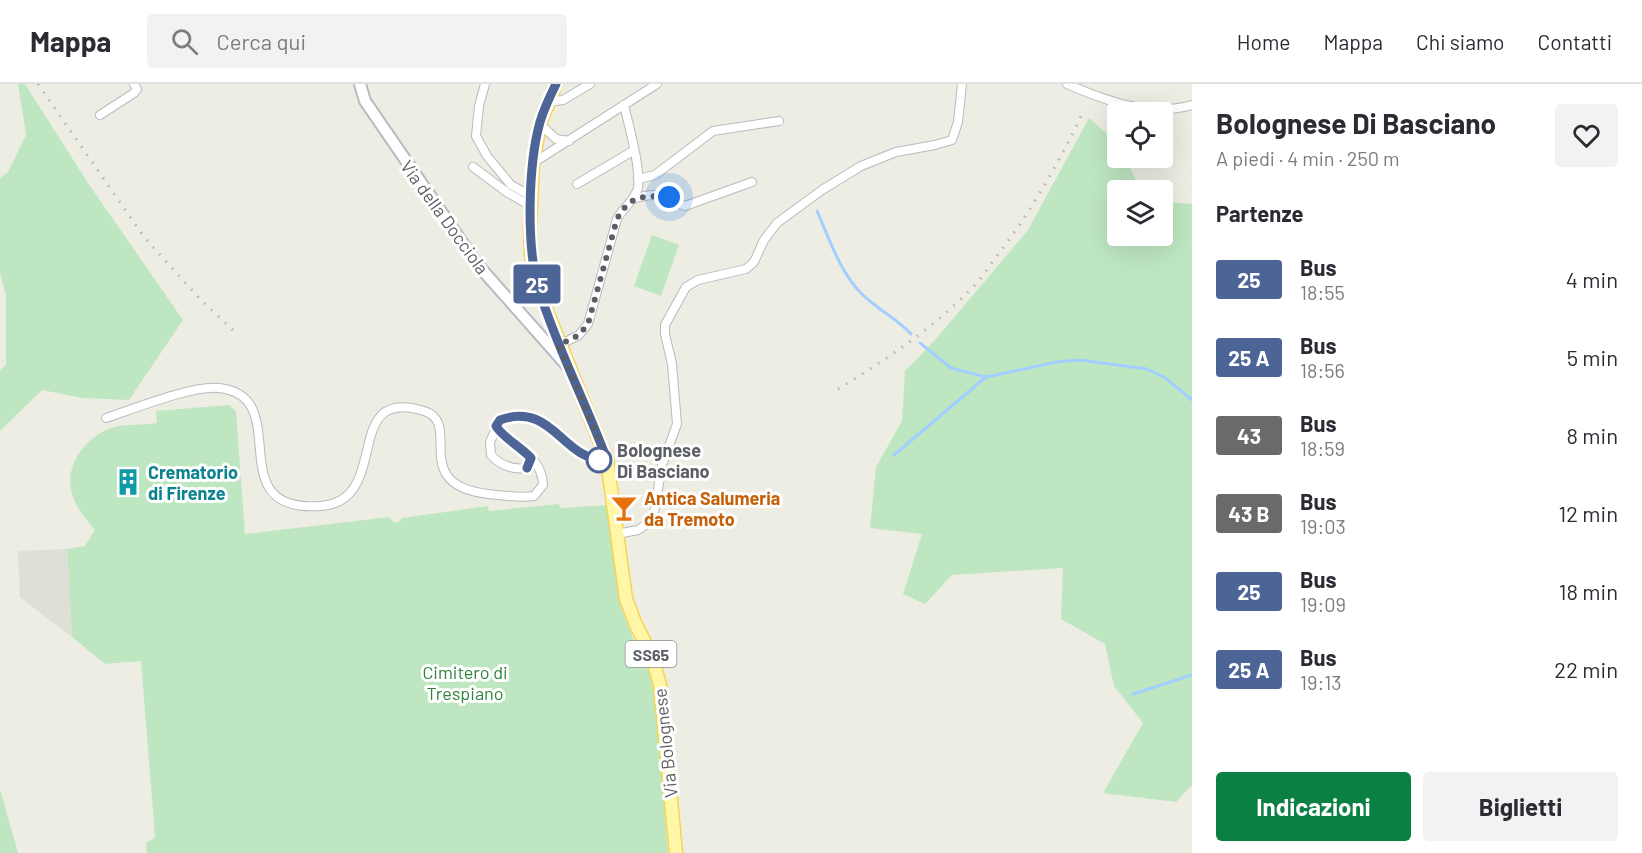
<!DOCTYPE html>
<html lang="it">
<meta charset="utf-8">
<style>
body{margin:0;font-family:Barlow,sans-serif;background:#f2f2f3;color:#2b2b33;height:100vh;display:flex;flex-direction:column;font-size:22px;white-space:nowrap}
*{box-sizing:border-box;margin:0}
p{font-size:20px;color:#7c7c81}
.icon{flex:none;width:33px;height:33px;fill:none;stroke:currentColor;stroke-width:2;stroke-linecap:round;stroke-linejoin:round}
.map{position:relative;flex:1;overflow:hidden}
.panel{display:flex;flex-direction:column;background:#fff;width:450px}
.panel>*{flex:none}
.badge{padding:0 12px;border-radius:4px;font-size:21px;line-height:39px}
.fabs{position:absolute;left:1107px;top:18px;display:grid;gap:12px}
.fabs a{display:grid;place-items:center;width:66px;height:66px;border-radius:6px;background:#fff;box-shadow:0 6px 24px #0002;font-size:30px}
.you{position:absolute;width:30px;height:30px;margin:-15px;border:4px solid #fff;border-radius:50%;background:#1a73e8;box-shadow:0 0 0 9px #1a73e833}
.map>.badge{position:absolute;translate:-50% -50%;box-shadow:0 0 0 3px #fff}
h2{padding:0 24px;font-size:22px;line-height:54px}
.round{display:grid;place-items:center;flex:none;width:63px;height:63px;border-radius:6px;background:#f2f2f3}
.summary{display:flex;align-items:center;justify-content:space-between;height:102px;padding:0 24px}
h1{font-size:28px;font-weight:700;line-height:45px}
.action{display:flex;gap:12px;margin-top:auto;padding:12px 24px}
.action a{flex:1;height:69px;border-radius:6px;background:#0b8043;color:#fff;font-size:24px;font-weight:700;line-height:69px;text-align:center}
.action a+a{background:#f2f2f3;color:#2b2b33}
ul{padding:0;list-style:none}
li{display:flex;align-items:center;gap:18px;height:78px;padding:0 24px}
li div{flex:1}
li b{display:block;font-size:22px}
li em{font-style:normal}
li .badge{min-width:66px;font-weight:700;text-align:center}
header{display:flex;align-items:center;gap:36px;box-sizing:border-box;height:84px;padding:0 30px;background:#fff;border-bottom:2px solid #e1e1e2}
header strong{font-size:28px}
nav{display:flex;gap:33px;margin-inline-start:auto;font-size:21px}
.search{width:420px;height:54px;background:#f2f2f3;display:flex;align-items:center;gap:15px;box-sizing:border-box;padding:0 21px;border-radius:6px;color:#7c7c81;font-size:22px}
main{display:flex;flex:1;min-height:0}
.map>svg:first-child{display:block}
.industrial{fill:#dfded7}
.green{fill:#bee7c1}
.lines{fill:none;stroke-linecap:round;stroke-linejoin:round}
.stream{stroke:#a2cfff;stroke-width:3}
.street-casing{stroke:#b8babf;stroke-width:10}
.secondary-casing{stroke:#b8bbc2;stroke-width:14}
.primary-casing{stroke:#f6d454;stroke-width:15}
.street{stroke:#fff;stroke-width:8}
.secondary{stroke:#fff;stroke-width:10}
.primary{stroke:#fff7a7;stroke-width:12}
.rail{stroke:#b4b5b5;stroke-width:3;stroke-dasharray:1.5 8;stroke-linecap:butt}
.line-casing{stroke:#fff;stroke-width:14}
.line{stroke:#4c6596;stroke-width:9}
.walk{stroke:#5b5e64;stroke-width:6;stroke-dasharray:0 10.8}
.stop-dot{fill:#fff;stroke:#4c6596;stroke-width:3}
.labels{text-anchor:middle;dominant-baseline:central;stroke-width:6;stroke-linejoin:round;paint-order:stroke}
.shield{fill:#fff;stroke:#8c8e92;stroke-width:1.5}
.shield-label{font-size:16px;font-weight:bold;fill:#5b5e64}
.street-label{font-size:18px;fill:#5b5e64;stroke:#fff}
.stop-label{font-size:18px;font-weight:bold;fill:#5b5e64;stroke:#fff;text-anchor:start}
.culture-label{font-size:18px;font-weight:bold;fill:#0d838f;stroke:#fff;text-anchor:start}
.food-label{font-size:18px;font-weight:bold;fill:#c56008;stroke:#fff;text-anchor:start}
.park-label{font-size:18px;fill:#31843c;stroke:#fff}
</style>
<header>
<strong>Mappa</strong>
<div class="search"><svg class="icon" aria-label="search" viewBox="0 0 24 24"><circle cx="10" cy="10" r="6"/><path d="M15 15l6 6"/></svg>Cerca qui</div>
<nav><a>Home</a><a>Mappa</a><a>Chi siamo</a><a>Contatti</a></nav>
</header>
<main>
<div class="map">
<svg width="1192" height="769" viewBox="0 0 1192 769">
<rect width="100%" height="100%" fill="#eeede3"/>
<!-- industrial -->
<path class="industrial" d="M67,465L72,553L20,513L18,467Z"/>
<!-- green -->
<g class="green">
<path d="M18,0H25L88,99L183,236L129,316L82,314L42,306L0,347V286L6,281V211L0,189V94L8,88L26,51Z"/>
<path d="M1089,34L1117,59L1118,74H1126L1140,106H1118V152H1162L1163,118L1192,120V701L1176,718L1103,709L1143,639L1114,602L1105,560L1061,535L1063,484L952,491L925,520L903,510L922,450L870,444L876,383L902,337L905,287L935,256L1028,146Z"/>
<path d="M652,151L679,161L661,212L634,202Z"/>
<path d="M229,321L236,327L245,450L389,433L394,438H399L402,434L488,422L489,427L559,420L560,424L608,421L620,520L633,554L647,582L654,607L658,640L668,769H147L146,759L155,753L141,577L105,580L72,553L67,465L85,462L95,446C85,434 74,422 71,406C66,379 86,353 111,344C124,340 143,341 157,339L156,327Z"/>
<path d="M0,705L18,769H0Z"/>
</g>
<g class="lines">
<!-- stream -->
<g class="stream">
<path d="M817,127C829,154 840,188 861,209C876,225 897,234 911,250"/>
<path d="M920,259L951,284L986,293L1057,278L1080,276L1147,285L1164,293L1192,316"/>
<path d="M894,371L986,293"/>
<path d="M1133,610L1192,591"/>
</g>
<defs>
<g id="street">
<path d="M485,0L479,22L476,52L487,72L511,101L531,112"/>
<path d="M1067,0C1106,17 1149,33 1192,21"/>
<path d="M548,18L563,16L590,0"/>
<path d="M100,31L134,9L137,5L134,0"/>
<path d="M540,40L556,55L569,57"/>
<path d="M533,79L657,0"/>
<path d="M473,83L508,109L531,122"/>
<path d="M638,95L655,91L713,47L779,37"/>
<path d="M577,100L633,67"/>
<path d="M633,115C660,107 662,112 685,122L752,98"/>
<path d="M559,261L579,251L588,240L617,135C622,125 635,116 638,104C641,85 629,42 624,21"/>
<path d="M106,334C133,325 193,301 219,304C297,312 217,430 321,422C393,416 340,301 424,327C464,339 407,401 489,410C505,412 519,414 534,412L543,401C543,383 528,367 514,358C506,353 501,351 496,342"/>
<path d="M531,374L527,384C512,386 501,382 491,371L490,358L500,336C554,317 561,377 607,376"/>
<path d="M617,450L638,446L648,439L654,429L662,381L677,340L672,280L665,250V241L686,203L698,196L746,185L754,178L764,156L777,139L822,106L861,82L896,68L935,61L952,56L958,38L962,0"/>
</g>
<path id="secondary" d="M360,0L365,17L477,180L569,284"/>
<path id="primary" d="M556,0L540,40L533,79L530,141L531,171L538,205L607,376L626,515L636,541L652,572L660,601L676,769"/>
</defs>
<!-- street casing -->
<use href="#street" class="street-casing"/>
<!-- secondary casing -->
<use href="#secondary" class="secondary-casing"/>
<!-- primary casing -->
<use href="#primary" class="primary-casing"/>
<!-- street -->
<use href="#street" class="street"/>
<!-- secondary -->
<use href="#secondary" class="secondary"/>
<!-- primary -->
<use href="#primary" class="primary"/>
<!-- rail -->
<g class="rail">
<path d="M38,0L144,153L199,214L237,250"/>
<path d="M838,305C885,276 931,246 970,206C979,198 986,187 993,177C1029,131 1058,81 1083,28"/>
</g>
</g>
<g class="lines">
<defs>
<path id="line" d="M527,384L531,374C522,364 501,352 496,342L500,336C554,317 561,377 607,376C586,319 557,264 539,206C526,164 528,81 540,38C544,25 550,12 556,0"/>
</defs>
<!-- line casing -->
<use href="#line" class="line-casing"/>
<!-- line -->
<use href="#line" class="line"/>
<!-- walk -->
<path class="walk" d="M599,376H607L559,261L579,251L588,240L617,135C630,111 644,111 669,113"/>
</g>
<!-- icons -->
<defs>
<symbol id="building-bare" viewBox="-9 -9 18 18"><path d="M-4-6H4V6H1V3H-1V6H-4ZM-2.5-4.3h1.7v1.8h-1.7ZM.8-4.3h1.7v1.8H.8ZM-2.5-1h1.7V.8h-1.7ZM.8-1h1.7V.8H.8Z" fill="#0f9aa8" stroke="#fff" stroke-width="2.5" paint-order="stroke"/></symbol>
<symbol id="bar-bare" viewBox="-9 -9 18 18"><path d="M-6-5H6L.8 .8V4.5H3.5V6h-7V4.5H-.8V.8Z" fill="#e8710a" stroke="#fff" stroke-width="2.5" paint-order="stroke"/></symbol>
</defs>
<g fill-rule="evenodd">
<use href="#building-bare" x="109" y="379" width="38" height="38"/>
<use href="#bar-bare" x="605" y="405" width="38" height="38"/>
</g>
<!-- markers -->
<circle class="stop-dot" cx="599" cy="376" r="12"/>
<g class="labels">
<!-- shield labels -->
<rect class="shield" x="625.5" y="557" width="51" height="26" rx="4.5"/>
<g class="shield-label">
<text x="651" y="570">SS65</text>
</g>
<!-- street labels -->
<g class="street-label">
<text transform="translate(445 133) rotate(54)">Via della Docciola</text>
<text transform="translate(665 659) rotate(-96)">Via Bolognese</text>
</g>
<!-- stop labels -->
<g class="stop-label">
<text x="617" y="366">Bolognese<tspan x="617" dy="21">Di Basciano</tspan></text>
</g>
<!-- culture labels -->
<g class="culture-label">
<text x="148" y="388">Crematorio<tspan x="148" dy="21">di Firenze</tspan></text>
</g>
<!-- food labels -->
<g class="food-label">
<text x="644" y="414">Antica Salumeria<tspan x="644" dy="21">da Tremoto</tspan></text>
</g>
<!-- park labels -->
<g class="park-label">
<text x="465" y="588">Cimitero di<tspan x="465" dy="21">Trespiano</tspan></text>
</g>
</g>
</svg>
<div class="fabs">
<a><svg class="icon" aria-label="locate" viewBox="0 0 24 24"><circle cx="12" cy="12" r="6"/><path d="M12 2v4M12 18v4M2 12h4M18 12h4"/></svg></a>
<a><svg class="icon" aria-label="layers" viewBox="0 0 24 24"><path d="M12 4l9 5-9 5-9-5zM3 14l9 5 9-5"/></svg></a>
</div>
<div class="you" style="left:669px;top:113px"></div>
<b class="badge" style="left:537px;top:200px;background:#4c6596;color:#fff">25</b>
</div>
<section class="panel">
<div class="summary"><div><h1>Bolognese Di Basciano</h1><p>A piedi · 4 min · 250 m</p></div><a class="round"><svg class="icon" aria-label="heart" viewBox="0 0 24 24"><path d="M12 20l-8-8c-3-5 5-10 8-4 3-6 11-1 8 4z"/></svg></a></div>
<h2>Partenze</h2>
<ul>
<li><span class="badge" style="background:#4c6596;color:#fff">25</span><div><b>Bus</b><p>18:55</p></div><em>4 min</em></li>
<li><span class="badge" style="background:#4c6596;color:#fff">25 A</span><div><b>Bus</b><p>18:56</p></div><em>5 min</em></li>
<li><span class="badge" style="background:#696a6a;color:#fff">43</span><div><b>Bus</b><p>18:59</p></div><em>8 min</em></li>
<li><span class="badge" style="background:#696a6a;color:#fff">43 B</span><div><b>Bus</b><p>19:03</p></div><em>12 min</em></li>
<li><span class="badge" style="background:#4c6596;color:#fff">25</span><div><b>Bus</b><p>19:09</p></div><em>18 min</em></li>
<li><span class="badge" style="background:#4c6596;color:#fff">25 A</span><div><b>Bus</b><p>19:13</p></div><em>22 min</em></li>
</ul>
<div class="action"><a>Indicazioni</a><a>Biglietti</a></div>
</section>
</main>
